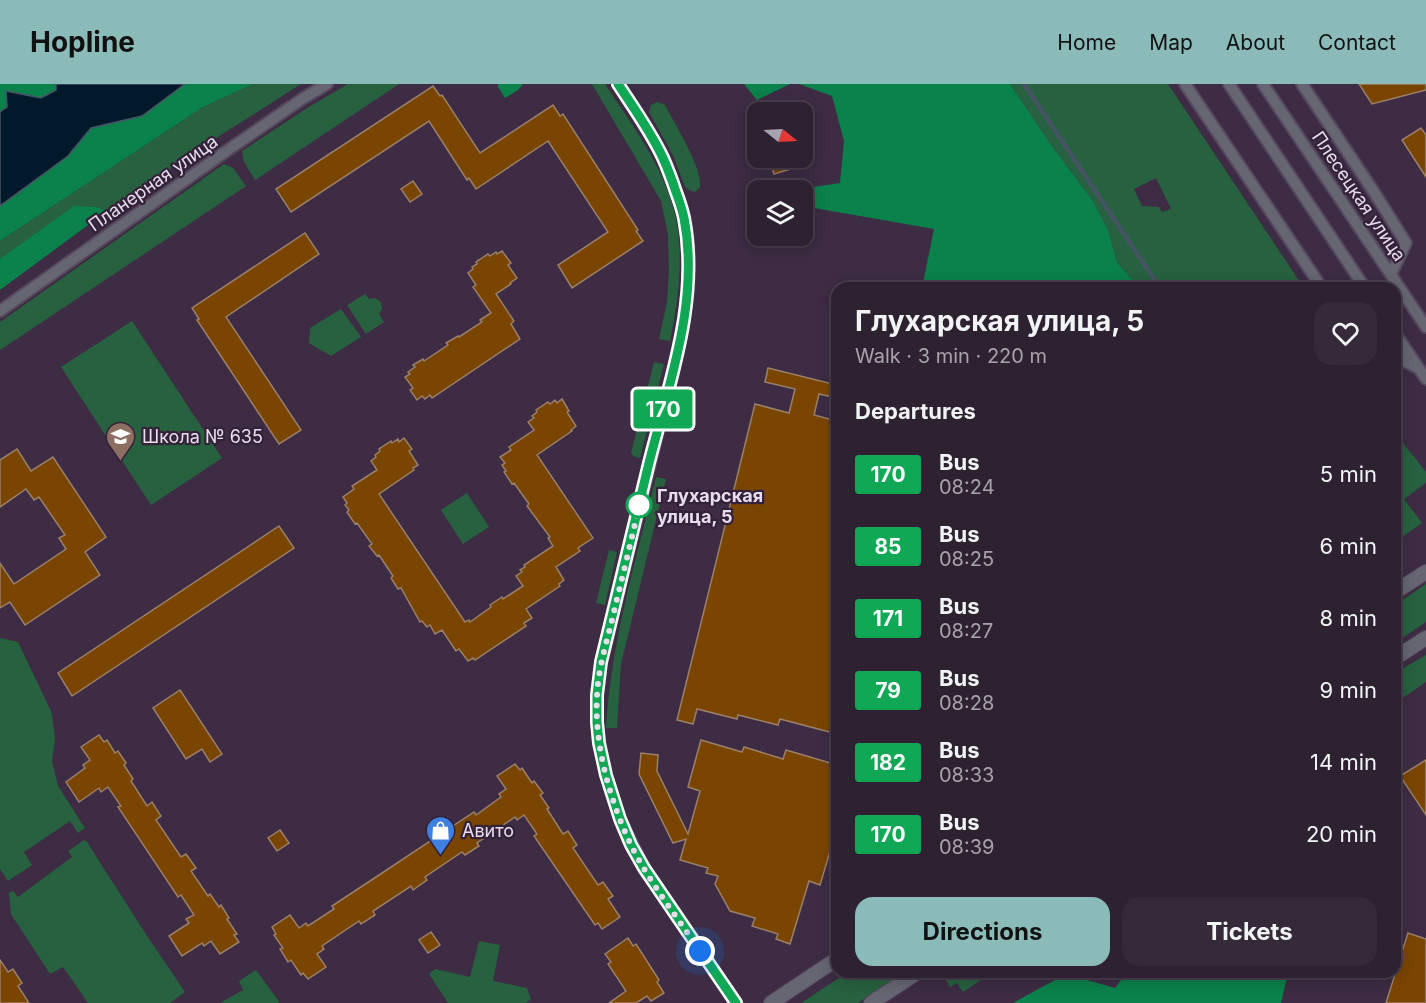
<!DOCTYPE html>
<meta charset="utf-8">
<style>
body{margin:0;font-family:Inter,sans-serif;background:#36293a;color:#f1f3f6;height:100vh;display:flex;flex-direction:column;font-size:22px;white-space:nowrap}
*{box-sizing:border-box;margin:0}
p{font-size:20px;color:#a7a3ac}
.icon{flex:none;width:33px;height:33px;fill:none;stroke:currentColor;stroke-width:2;stroke-linecap:round;stroke-linejoin:round}
.map{position:relative;flex:1;overflow:hidden}
.panel{position:absolute;left:831px;top:198px;width:570px;height:696px;display:flex;flex-direction:column;background:#2e2132;border-radius:18px;box-shadow:0 3px 15px #0003,0 0 0 2px #493e4d}
.panel>*{flex:none}
.badge{padding:0 12px;border-radius:4px;font-size:21px;line-height:39px}
.needle{width:39px;rotate:108deg}
.controls{position:absolute;left:747px;top:18px;display:grid;gap:12px}
.controls a{display:grid;place-items:center;width:66px;height:66px;border-radius:12px;background:#2e2132;box-shadow:0 3px 15px #0003,0 0 0 2px #493e4d;font-size:30px}
.you{position:absolute;width:30px;height:30px;margin:-15px;border:4px solid #fff;border-radius:50%;background:#1a73e8;box-shadow:0 0 0 9px #1a73e833}
.map>.badge{position:absolute;translate:-50% -50%;box-shadow:0 0 0 3px #fff}
h2{padding:0 24px;font-size:22px;line-height:54px}
.round{display:grid;place-items:center;flex:none;width:63px;height:63px;border-radius:18px;background:#36293a}
.headline{display:flex;align-items:center;justify-content:space-between;height:102px;padding:0 24px}
h1{font-size:28px;font-weight:700;line-height:45px}
.primary-button{display:flex;gap:12px;margin-top:auto;padding:12px 24px}
.primary-button a{flex:1;height:69px;border-radius:18px;background:#8bbbb9;color:#111;font-size:24px;font-weight:700;line-height:69px;text-align:center}
.primary-button a+a{background:#36293a;color:#f1f3f6}
ul{padding:0;list-style:none}
li{display:flex;align-items:center;gap:18px;height:72px;padding:0 24px}
li div{flex:1}
li b{display:block;font-size:22px}
li em{font-style:normal}
li .badge{min-width:66px;font-weight:700;text-align:center}
header{display:flex;align-items:center;gap:36px;box-sizing:border-box;height:84px;padding:0 30px;background:#8bbbb9;color:#111}
header strong{font-size:28px}
nav{display:flex;gap:33px;margin-inline-start:auto;font-size:21px}
.map>svg:first-child{display:block}
.green{fill:#27613f;fill-rule:evenodd}
.forest{fill:#0b814b}
.water{fill:#001a2b;stroke:#465465;stroke-width:1.5}
.lines{fill:none;stroke-linecap:round;stroke-linejoin:round}
.stream{stroke:#465465;stroke-width:4.5}
.building{fill:#7a4500;stroke:#9a8069;stroke-width:1.5}
.minor-casing{stroke:#58485e;stroke-width:14}
.tertiary-casing{stroke:#58485e;stroke-width:16}
.minor{stroke:#666673;stroke-width:10}
.tertiary{stroke:#666673;stroke-width:14}
.line-casing{stroke:#fff;stroke-width:14}
.line{stroke:#10a855;stroke-width:9}
.walk{stroke:#e8ddec;stroke-width:6;stroke-dasharray:0 10.8}
.stop-dot{fill:#fff;stroke:#10a855;stroke-width:3}
.labels{text-anchor:middle;dominant-baseline:central;stroke-width:4.5;stroke-linejoin:round;paint-order:stroke}
.street-label{font-size:18px;fill:#e8ddec;stroke:#332239}
.poi-label{font-size:18px;fill:#e8ddec;stroke:#332239;text-anchor:start}
.stop-label{font-size:18px;font-weight:bold;fill:#e8ddec;stroke:#332239;text-anchor:start}
</style>
<header>
<strong>Hopline</strong>
<nav><a>Home</a><a>Map</a><a>About</a><a>Contact</a></nav>
</header>
<div class="map">
<svg width="1426" height="919" viewBox="0 0 1426 919">
<rect width="100%" height="100%" fill="#3d2c43"/>
<!-- green -->
<g class="green">
<path d="M253,0H301L224,49L107,127L97,123L0,175V157L203,23Z"/>
<path d="M348,0H399L255,96L244,78L242,67L307,24Z"/>
<path d="M592,0H605C633,42 665,84 676,134C684,175 678,217 670,257L659,255L667,218L669,188L668,151L661,117Z"/>
<path d="M1010,0H1168L1304,204H1139L1117,178L1108,146L1093,117L1052,62ZM1156,94L1171,125L1162,128L1159,123L1142,122L1134,105Z"/>
<path d="M657,18L664,20L666,23C675,40 703,85 700,103L695,108L691,107L685,103L673,71L649,28L651,21Z"/>
<path d="M224,80L233,84L246,102L0,266V238Z"/>
<path d="M365,210L369,215L375,214L381,218L382,225L379,230L384,238L366,250L347,221Z"/>
<path d="M341,225L361,253L331,272L309,259L310,244Z"/>
<path d="M132,237L222,374L151,421L61,283Z"/>
<path d="M654,278L664,280L640,374L635,373L631,369Z"/>
<path d="M1395,349L1426,388V399L1404,415L1422,439L1395,458Z"/>
<path d="M656,393L666,395L621,580L617,644H606C611,558 636,476 656,393Z"/>
<path d="M467,409L489,443L463,460L441,426Z"/>
<path d="M609,466L617,468L605,521L596,519Z"/>
<path d="M1426,500V538L1395,559V521Z"/>
<path d="M0,554L18,558L50,625L52,631L55,655L52,677L58,702L85,744L78,749L70,737L24,768L32,781L8,797L0,785Z"/>
<path d="M1426,571V598L1395,619V589Z"/>
<path d="M84,756L87,758L147,852L185,908L170,919H88L63,883L50,890L11,830L9,809L13,807L18,813L72,773L68,767Z"/>
<path d="M479,857L500,861L493,897L527,904L531,915L526,919H448L429,890L435,885L470,893Z"/>
<path d="M256,886L278,916L279,919H220L243,906L239,897Z"/>
<path d="M848,888H905L858,919H801Z"/>
<path d="M949,888H993L963,908L957,899L950,903L944,893Z"/>
</g>
<!-- forest -->
<g class="forest">
<path d="M0,0H56V6L41,14L6,7L7,24L0,28Z"/>
<path d="M185,0H253L203,23L0,157V122L68,72L91,44L142,32Z"/>
<path d="M498,0H523L518,6L505,14L498,3Z"/>
<path d="M744,0H790L757,16Z"/>
<path d="M799,0H1010L1052,62L1093,117L1108,146L1117,178L1139,204H922L934,145L803,122L802,106H794L840,99L844,57L832,12Z"/>
<path d="M74,122L97,123L107,127L0,206V175Z"/>
<path d="M1127,888H1288L1281,919H1013L1066,890L1115,904Z"/>
</g>
<!-- water -->
<path class="water" d="M56,0H185L142,32L91,44L68,72L0,122V28L7,23L6,7L41,14L56,6Z"/>
<g class="lines">
<!-- stream -->
<path class="stream" d="M1024,0L1160,204"/>
</g>
<!-- building -->
<g class="building">
<path d="M1359,0H1426V6L1372,20Z"/>
<path d="M433,2L440,12L442,11L480,69L553,21L560,32L563,30L638,146L636,147L643,157L572,204L558,181L608,148L548,57L476,105L469,94L467,96L429,37L291,128L276,105Z"/>
<path d="M1421,44L1426,51V93L1402,56Z"/>
<path d="M769,74H791L794,84L774,90Z"/>
<path d="M413,97L422,110L410,118L401,105Z"/>
<path d="M305,149L319,170L226,233L301,346L279,360L197,236L199,235L192,224Z"/>
<path d="M502,167L511,179L508,181L517,194L510,199L511,200L496,210L514,237L511,240L520,255L432,314L430,311L425,315L422,312L417,316L410,306L413,304L405,293L410,290L408,288L415,283L413,281L423,275L424,277L448,261L446,259L458,252L459,253L482,238L480,236L491,229L473,203L476,201L468,189L473,185L472,183L477,180L476,178L488,170L490,172L496,168L497,170Z"/>
<path d="M768,284L837,301V314L819,310L814,331L837,337V408L833,425L837,426V578L831,602L837,603V650L780,635L778,641L738,631L737,635L697,625L693,640L677,636L755,320L789,329L795,305L765,298Z"/>
<path d="M562,315L569,327L567,328L576,342L571,346L572,347L537,371L593,454L578,464L580,467L556,483L564,496L559,500L560,502L526,525L532,534L524,539L526,542L475,576L473,574L468,577L459,565L456,567L442,546L435,550L430,541L427,543L422,537L420,538L401,504L398,505L391,494L393,492L379,471L377,472L369,462L372,460L357,439L355,440L347,428L349,426L345,421L347,419L343,413L354,405L352,402L377,386L371,377L376,373L375,371L380,367L379,365L391,357L392,359L398,355L399,358L404,354L412,365L409,367L418,381L413,384L414,386L379,410L465,538L469,536L470,538L491,523L490,521L502,513L503,515L523,502L516,492L522,488L520,486L525,483L524,481L553,462L548,454L550,453L527,422L529,420L514,399L512,400L504,388L506,387L502,381L505,379L500,373L511,366L509,363L534,346L528,338L534,334L532,332L537,328L536,326L548,318L550,320L555,316L557,319Z"/>
<path d="M17,365L31,387L53,373L106,453L85,468L100,491L25,541L10,518L0,524V479L14,500L66,465L59,454L65,451L39,413L34,416L26,405L0,423V376Z"/>
<path d="M279,442L294,464L72,612L58,589Z"/>
<path d="M180,606L222,670L210,678L202,665L186,675L153,624Z"/>
<path d="M99,651L104,658L107,656L115,669L118,667L126,679L124,681L133,695L131,697L147,722L152,718L161,732L156,736L181,773L186,770L196,784L191,787L208,812L210,810L219,823L221,821L229,834L227,835L237,850L234,851L239,858L220,870L211,857L204,862L202,859L182,872L169,852L189,839L186,835L194,831L181,811L178,813L118,723L121,722L108,703L101,708L99,704L79,718L66,698L85,684L83,681L90,676L81,663Z"/>
<path d="M701,656L742,668L744,663L783,675L786,666L837,681V744L820,801L809,797L790,860L776,855L778,850L752,842L755,834L730,827L715,800L718,792L706,789L708,784L680,776L686,755L673,759L639,690L641,669L658,671L657,687L688,750L700,707L688,703Z"/>
<path d="M1426,676V731L1400,692Z"/>
<path d="M515,680L520,686L522,684L532,699L534,697L543,709L540,711L549,724L547,725L563,750L568,747L577,761L573,764L598,801L603,798L613,812L608,815L620,833L602,845L598,839L595,841L534,752L537,750L524,731L517,736L515,733L477,759L479,762L465,771L462,768L425,793L427,796L413,806L411,802L373,827L375,831L361,840L359,837L322,862L324,865L317,870L326,883L308,895L303,889L301,891L291,876L288,878L280,865L283,864L274,851L276,850L272,843L290,831L299,844L306,839L308,842L334,825L332,822L370,797L474,728L476,731L501,713L499,710L506,705L497,692Z"/>
<path d="M280,746L289,759L277,767L268,754Z"/>
<path d="M431,848L440,861L428,869L419,856Z"/>
<path d="M1408,849L1426,855V919H1386Z"/>
<path d="M628,854L633,862L636,860L659,896L657,898L664,909L651,917L647,912L636,919H609L626,907L608,880L611,878L605,870Z"/>
<path d="M0,876L8,888L13,885L22,899L18,902L29,919H0Z"/>
</g>
<g class="lines">
<defs>
<g id="minor">
<path d="M618,0C633,23 649,46 662,71C666,79 668,88 672,97C676,108 681,120 684,132C694,179 687,227 676,274L601,578L597,611V638L599,659L606,691L620,735L644,784L736,919"/>
<path d="M1185,0L1322,204"/>
<path d="M1229,0L1365,204"/>
<path d="M1263,0L1426,243"/>
<path d="M1302,0L1374,108L1406,159L1391,190"/>
<path d="M0,227L228,66L302,15L327,0"/>
<path d="M1395,249L1426,295"/>
<path d="M1395,272L1416,283"/>
</g>
<g id="tertiary">
<path d="M1395,508L1426,488"/>
<path d="M1395,574L1426,554"/>
<path d="M771,919L837,875"/>
<path d="M871,919L918,888"/>
</g>
</defs>
<!-- minor casing -->
<use href="#minor" class="minor-casing"/>
<!-- tertiary casing -->
<use href="#tertiary" class="tertiary-casing"/>
<!-- minor -->
<use href="#minor" class="minor"/>
<!-- tertiary -->
<use href="#tertiary" class="tertiary"/>
</g>
<g class="lines">
<defs>
<path id="line" d="M618,0C633,23 651,48 663,74C668,85 672,96 676,108C679,116 682,125 684,134C700,217 669,299 649,379C633,445 617,512 601,578L597,611V638L599,659L606,691L620,735L631,761L644,784L736,919"/>
</defs>
<!-- line casing -->
<use href="#line" class="line-casing"/>
<!-- line -->
<use href="#line" class="line"/>
<!-- walk -->
<path class="walk" d="M639,421C631,459 621,498 612,536C606,561 598,586 597,612C594,660 610,717 631,761C650,799 677,833 700,867"/>
</g>
<!-- icons -->
<defs>
<symbol id="school-pin" viewBox="-11 -11 22 30"><path d="M0 17L-7.5 6A9.5 9.5 0 1 1 7.5 6Z" fill="#8d6e63" stroke="#332239"/><path d="M0-5L7-2L0 1L-7-2ZM-4 1L0 2.5L4 1V4Q0 6-4 4Z" fill="#fff"/></symbol>
<symbol id="shop-pin" viewBox="-11 -11 22 30"><path d="M0 17L-7.5 6A9.5 9.5 0 1 1 7.5 6Z" fill="#3f7fe0" stroke="#332239"/><path d="M-5-2.5h2.3a2.7 3.5 0 0 1 5.4 0H5L5.5 6h-11ZM-1.5-2.5h3a1.5 2.3 0 0 0-3 0Z" fill="#fff"/></symbol>
</defs>
<g fill-rule="evenodd">
<use href="#school-pin" x="104" y="336" width="33" height="45"/>
<use href="#shop-pin" x="424" y="730" width="33" height="45"/>
</g>
<!-- markers -->
<circle class="stop-dot" cx="639" cy="421" r="12"/>
<g class="labels">
<!-- street labels -->
<g class="street-label">
<text transform="translate(153 99) rotate(-35)">Планерная улица</text>
<text transform="translate(1359 112) rotate(56)">Плесецкая улица</text>
</g>
<!-- poi labels -->
<g class="poi-label">
<text x="142" y="352">Школа № 635</text>
<text x="462" y="746">Авито</text>
</g>
<!-- stop labels -->
<g class="stop-label">
<text x="657" y="411">Глухарская<tspan x="657" dy="21">улица, 5</tspan></text>
</g>
</g>
</svg>
<div class="controls">
<a><svg class="needle" viewBox="-14 -14 28 28"><path d="M0-13l5 13h-10z" fill="#e53935"/><path d="M0 13l5-13h-10z" fill="#a7a3ac"/></svg></a>
<a><svg class="icon" aria-label="layers" viewBox="0 0 24 24"><path d="M12 4l9 5-9 5-9-5zM3 14l9 5 9-5"/></svg></a>
</div>
<div class="you" style="left:700px;top:867px"></div>
<b class="badge" style="left:663px;top:325px;background:#10a855;color:#fff">170</b>
<section class="panel">
<div class="headline"><div><h1>Глухарская улица, 5</h1><p>Walk · 3 min · 220 m</p></div><a class="round"><svg class="icon" aria-label="heart" viewBox="0 0 24 24"><path d="M12 20l-8-8c-3-5 5-10 8-4 3-6 11-1 8 4z"/></svg></a></div>
<h2>Departures</h2>
<ul>
<li><span class="badge" style="background:#10a855;color:#fff">170</span><div><b>Bus</b><p>08:24</p></div><em>5 min</em></li>
<li><span class="badge" style="background:#10a855;color:#fff">85</span><div><b>Bus</b><p>08:25</p></div><em>6 min</em></li>
<li><span class="badge" style="background:#10a855;color:#fff">171</span><div><b>Bus</b><p>08:27</p></div><em>8 min</em></li>
<li><span class="badge" style="background:#10a855;color:#fff">79</span><div><b>Bus</b><p>08:28</p></div><em>9 min</em></li>
<li><span class="badge" style="background:#10a855;color:#fff">182</span><div><b>Bus</b><p>08:33</p></div><em>14 min</em></li>
<li><span class="badge" style="background:#10a855;color:#fff">170</span><div><b>Bus</b><p>08:39</p></div><em>20 min</em></li>
</ul>
<div class="primary-button"><a>Directions</a><a>Tickets</a></div>
</section>
</div>
